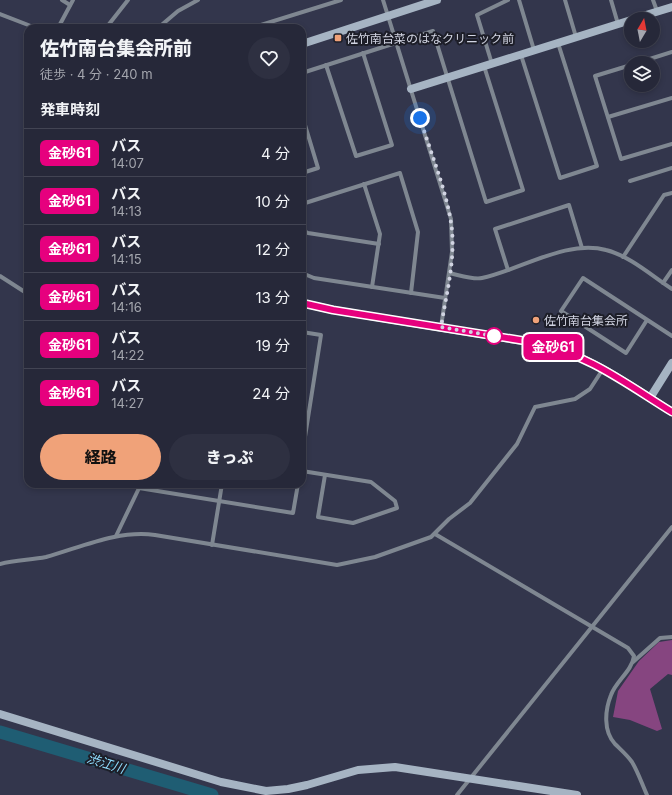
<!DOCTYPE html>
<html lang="ja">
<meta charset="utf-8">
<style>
body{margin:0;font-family:Inter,"Noto Sans JP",sans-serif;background:#2e3041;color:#f1f3f6;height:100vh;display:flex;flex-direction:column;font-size:15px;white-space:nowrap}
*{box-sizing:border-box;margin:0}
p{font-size:13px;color:#a4a6ae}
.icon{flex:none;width:22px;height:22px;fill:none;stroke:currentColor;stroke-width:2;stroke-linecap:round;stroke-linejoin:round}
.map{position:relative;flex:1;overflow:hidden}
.drawer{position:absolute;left:24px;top:24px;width:282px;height:464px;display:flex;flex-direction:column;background:#262839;border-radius:12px;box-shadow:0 2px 6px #0003,0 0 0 1px #424453}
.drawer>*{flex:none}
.badge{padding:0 8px;border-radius:6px;font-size:14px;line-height:26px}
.needle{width:26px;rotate:10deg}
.controls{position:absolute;left:624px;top:12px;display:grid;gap:8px}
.controls a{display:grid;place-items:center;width:36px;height:36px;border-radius:50%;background:#262839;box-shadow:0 2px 6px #0003,0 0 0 1px #424453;font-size:20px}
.you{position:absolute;width:20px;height:20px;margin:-10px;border:3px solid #fff;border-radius:50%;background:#1a73e8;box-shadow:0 0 0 6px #1a73e833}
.map>.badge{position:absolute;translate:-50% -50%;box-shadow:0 0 0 2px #fff}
h2{padding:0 16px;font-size:15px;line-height:36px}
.round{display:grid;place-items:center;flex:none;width:42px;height:42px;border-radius:21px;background:#2e3041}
.headline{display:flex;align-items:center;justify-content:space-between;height:68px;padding:0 16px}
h1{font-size:19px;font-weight:800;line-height:30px}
.cta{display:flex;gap:8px;margin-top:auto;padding:8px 16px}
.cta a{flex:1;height:46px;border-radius:24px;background:#f0a279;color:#111;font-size:16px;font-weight:800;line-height:46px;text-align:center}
.cta a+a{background:#2e3041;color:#f1f3f6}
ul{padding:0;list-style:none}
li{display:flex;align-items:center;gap:12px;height:48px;padding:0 16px;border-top:1px solid #424453}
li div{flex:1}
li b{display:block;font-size:15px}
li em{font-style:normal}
li .badge{min-width:44px;font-weight:700;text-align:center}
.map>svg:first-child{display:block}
.forest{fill:#864580}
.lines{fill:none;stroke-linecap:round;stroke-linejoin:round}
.river{stroke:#1f5d73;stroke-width:13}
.street{stroke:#7f8791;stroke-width:4}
.secondary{stroke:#a6b4c3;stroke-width:8}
.line-casing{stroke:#fff;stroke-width:9}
.line{stroke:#e6007e;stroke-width:6}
.walk{stroke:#d1d4e2;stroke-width:4;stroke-dasharray:0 7.2}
.poi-dot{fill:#f0a279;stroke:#1d1e28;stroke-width:1.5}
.stop-dot{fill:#fff;stroke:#e6007e;stroke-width:2}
.labels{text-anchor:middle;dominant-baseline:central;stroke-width:4;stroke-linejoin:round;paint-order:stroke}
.poi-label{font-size:12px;fill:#d1d4e2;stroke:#1d1e28;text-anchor:start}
.water-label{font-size:13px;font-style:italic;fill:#8fddfe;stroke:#1d1e28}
</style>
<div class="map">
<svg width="672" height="795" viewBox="0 0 672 795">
<rect width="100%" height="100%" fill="#33364c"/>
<!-- forest -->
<path class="forest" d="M672,640V675L668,674L650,689L662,729L657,731L630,720L613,717L618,691L639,661L659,642Z"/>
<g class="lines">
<!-- river -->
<path class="river" d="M0,732L212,795"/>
<!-- street -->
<g class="street">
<path d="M62,0L70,5"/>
<path d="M383,0L451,219L452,252L441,327"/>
<path d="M519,0L534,50"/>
<path d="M565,0L576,37"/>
<path d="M611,0L618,24"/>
<path d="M653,0L657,11"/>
<path d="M0,14L36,28"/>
<path d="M58,28L73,0"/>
<path d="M106,28L128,0"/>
<path d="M158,28L178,11L198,0"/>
<path d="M251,28L341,0"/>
<path d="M521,55L560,178L597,166L558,43"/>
<path d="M637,63L672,52"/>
<path d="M492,64L477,15L508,0"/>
<path d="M326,65L356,156L392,145L363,53"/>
<path d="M631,65L595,76L621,159L672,144"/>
<path d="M302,73L433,31L486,202L523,190L484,66"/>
<path d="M302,115L318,168L302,173"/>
<path d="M608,117L672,98"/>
<path d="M630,181L672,168"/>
<path d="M364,184L380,234L372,287"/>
<path d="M302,204L400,173L418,232L411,293"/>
<path d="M302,230L308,233L379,244"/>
<path d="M623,257L664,195L672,193"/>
<path d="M508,270L495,229L569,205L582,248"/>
<path d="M302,273L314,278L445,298"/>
<path d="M449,273C459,275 473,280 482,278C520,270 567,239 606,250C630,256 652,276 672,289"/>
<path d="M0,276L28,294"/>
<path d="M663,283L672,270"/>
<path d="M647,320L626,353L561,311L583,278L672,336"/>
<path d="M302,332L321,335L302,456"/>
<path d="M302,471L371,482L395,501L397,508L353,523L318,517L325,475"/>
<path d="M139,488L293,513L298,484"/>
<path d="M435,534L628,648L634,656C632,671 616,681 611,695C605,710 603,731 615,744C621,750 627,755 632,762C638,772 642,784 647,795"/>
<path d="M116,536L141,484"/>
<path d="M212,545L222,484"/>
<path d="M0,564C15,560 31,560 46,557C82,547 117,530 155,535L337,565L375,557L431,537L449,519L470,503L517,444L535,407L575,399L590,389L603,369"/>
<path d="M633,662L660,638L672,637"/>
<path d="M457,795L672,527"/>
</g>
<!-- secondary -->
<g class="secondary">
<path d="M633,19L672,7"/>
<path d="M302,44L437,0"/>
<path d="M411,89L631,20"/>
<path d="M302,303L333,310L547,345C594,359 631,386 672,412"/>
<path d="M650,398L672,363"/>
<path d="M0,714L221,782L266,791L288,789L307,785L358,770L395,767L577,795"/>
</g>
</g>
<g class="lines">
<defs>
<path id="line" d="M302,303L333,310L532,342C588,354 625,383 672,412"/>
</defs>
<!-- line casing -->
<use href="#line" class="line-casing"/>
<!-- line -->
<use href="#line" class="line"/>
<!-- walk -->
<path class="walk" d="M420,118C431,154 448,194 452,230C455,262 446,296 441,327L494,336"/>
</g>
<!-- markers -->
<g class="poi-dot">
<rect x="334" y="34" width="8" height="8" rx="2"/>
<circle cx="536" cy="320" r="4"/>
</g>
<circle class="stop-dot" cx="494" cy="336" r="8"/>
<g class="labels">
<!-- poi labels -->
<g class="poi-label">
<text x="346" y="38">佐竹南台菜のはなクリニック前</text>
<text x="544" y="320">佐竹南台集会所</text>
</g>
<!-- water labels -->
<g class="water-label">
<text transform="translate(106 763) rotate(17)">渋江川</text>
</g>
</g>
</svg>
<div class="controls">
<a><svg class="needle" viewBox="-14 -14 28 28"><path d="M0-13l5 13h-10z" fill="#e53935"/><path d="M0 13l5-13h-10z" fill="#a4a6ae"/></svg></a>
<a><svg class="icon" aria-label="layers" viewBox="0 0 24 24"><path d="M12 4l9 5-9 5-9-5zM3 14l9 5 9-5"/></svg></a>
</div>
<div class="you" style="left:420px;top:118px"></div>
<b class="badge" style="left:553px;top:347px;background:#e6007e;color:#fff">金砂61</b>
<section class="drawer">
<div class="headline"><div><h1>佐竹南台集会所前</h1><p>徒歩 · 4 分 · 240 m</p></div><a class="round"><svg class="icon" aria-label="heart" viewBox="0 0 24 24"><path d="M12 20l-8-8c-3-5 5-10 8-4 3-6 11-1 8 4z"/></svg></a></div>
<h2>発車時刻</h2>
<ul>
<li><span class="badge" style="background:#e6007e;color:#fff">金砂61</span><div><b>バス</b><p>14:07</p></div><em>4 分</em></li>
<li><span class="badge" style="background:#e6007e;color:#fff">金砂61</span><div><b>バス</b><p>14:13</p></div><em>10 分</em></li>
<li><span class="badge" style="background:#e6007e;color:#fff">金砂61</span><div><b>バス</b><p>14:15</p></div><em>12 分</em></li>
<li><span class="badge" style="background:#e6007e;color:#fff">金砂61</span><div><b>バス</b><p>14:16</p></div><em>13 分</em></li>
<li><span class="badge" style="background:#e6007e;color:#fff">金砂61</span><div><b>バス</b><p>14:22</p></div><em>19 分</em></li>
<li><span class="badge" style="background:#e6007e;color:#fff">金砂61</span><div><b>バス</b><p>14:27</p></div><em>24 分</em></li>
</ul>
<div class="cta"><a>経路</a><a>きっぷ</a></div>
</section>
</div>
